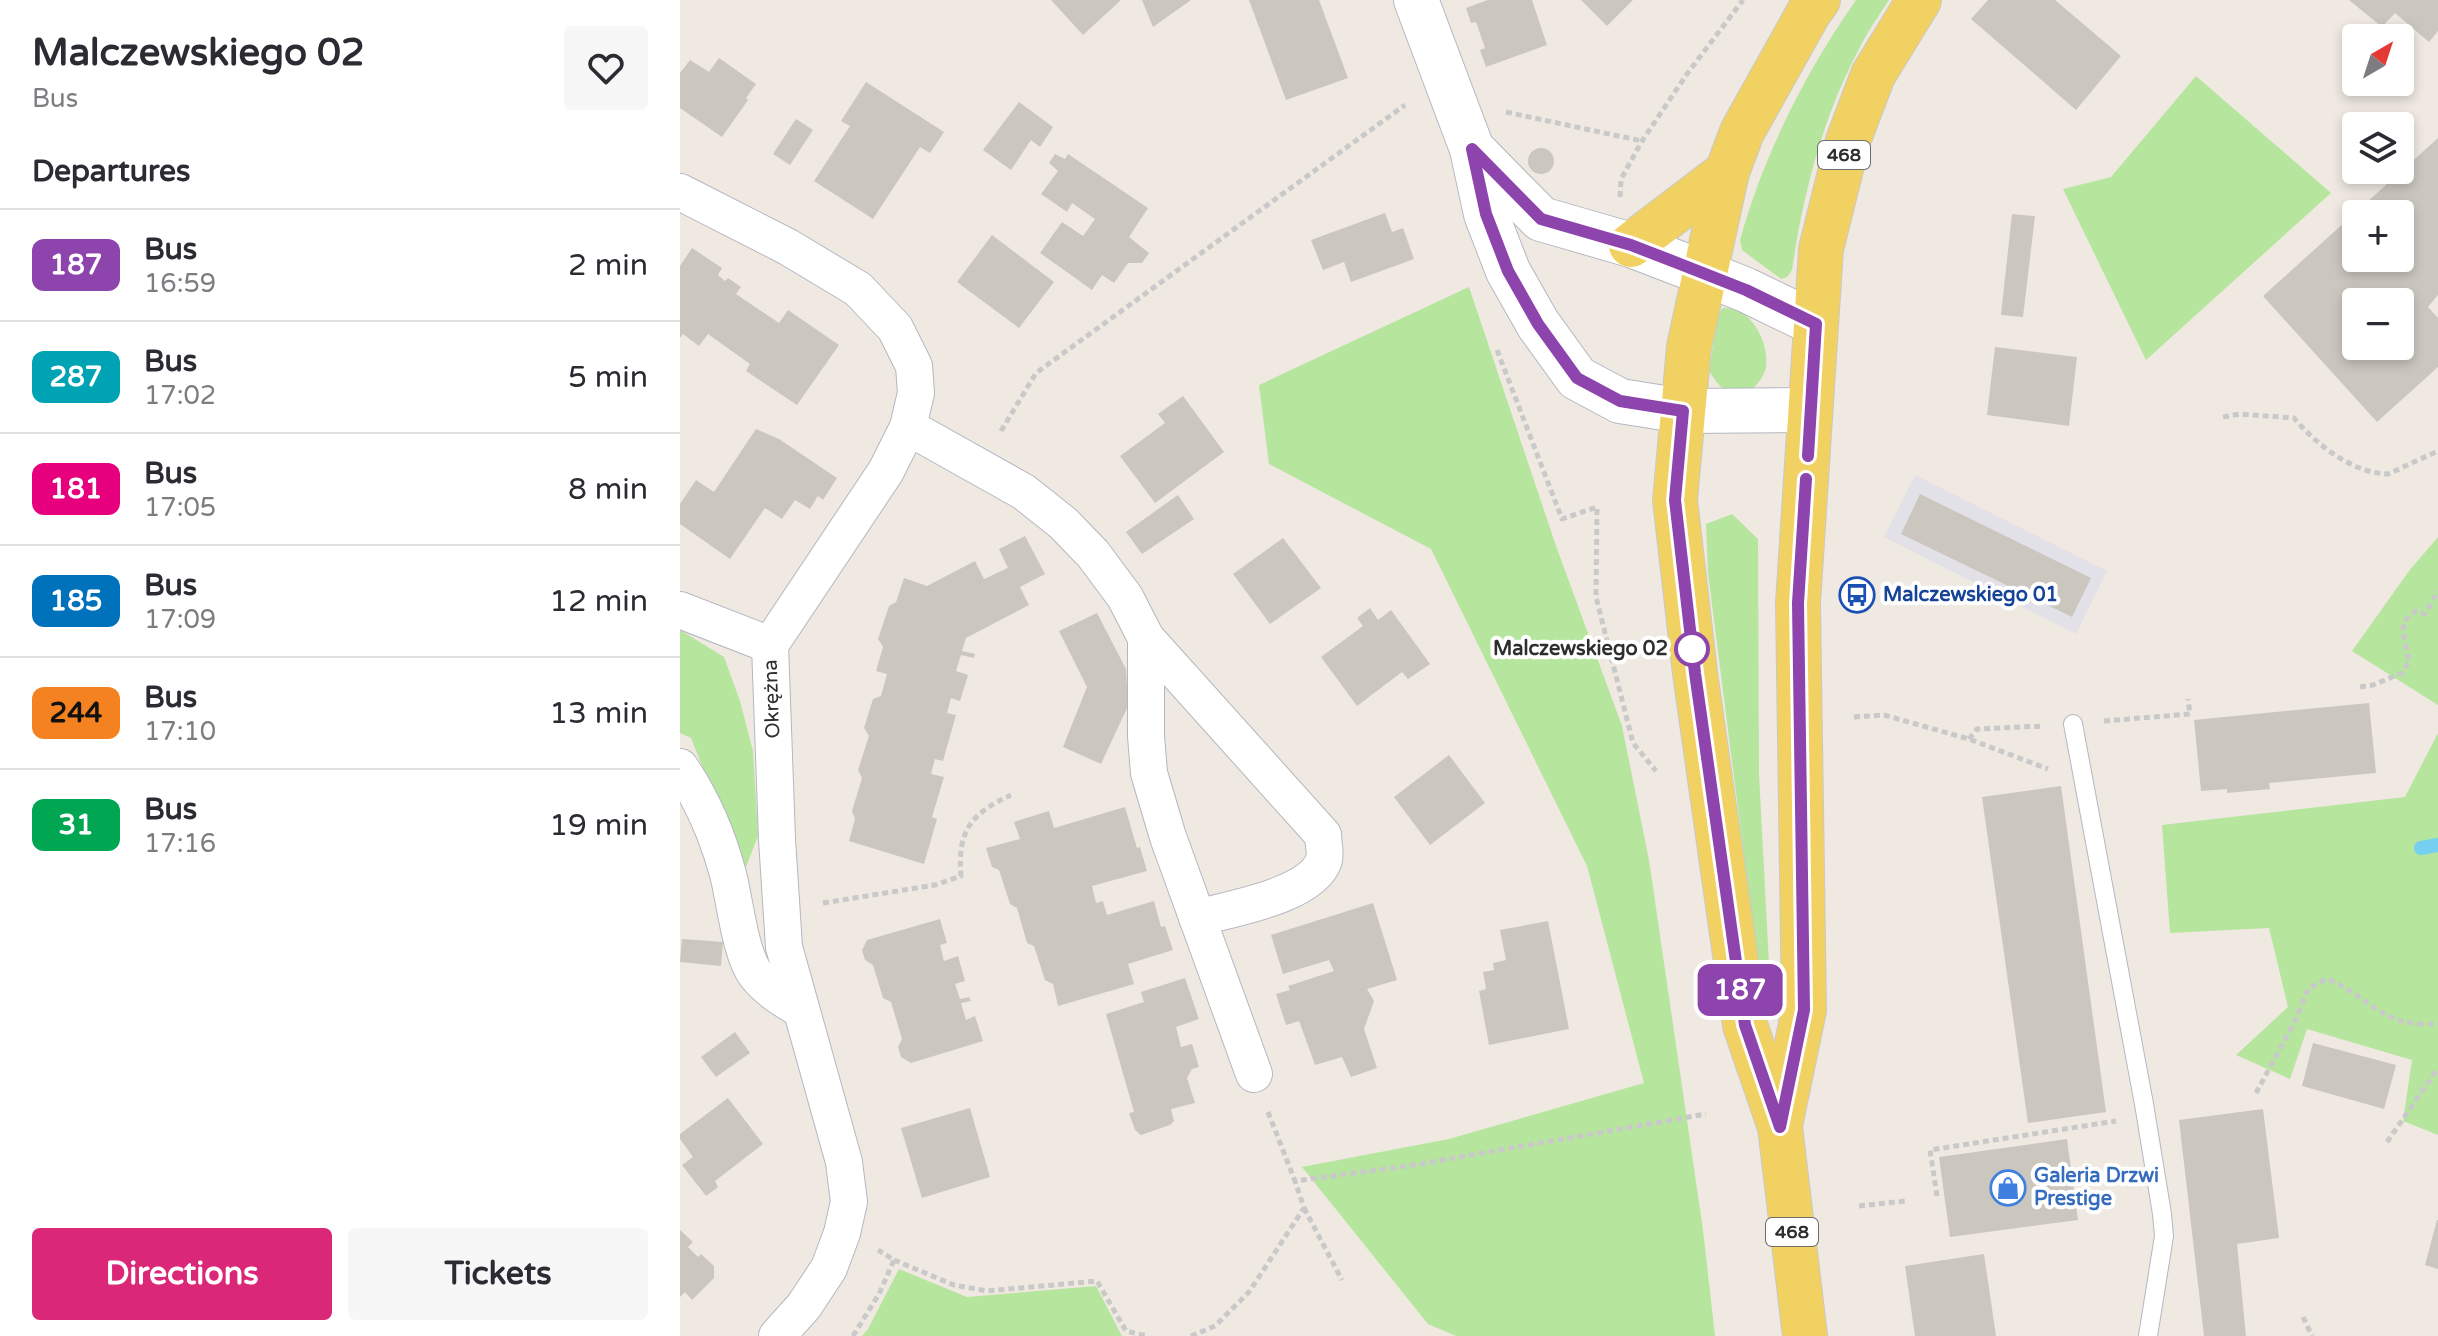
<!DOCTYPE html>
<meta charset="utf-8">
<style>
body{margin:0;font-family:"Varela Round",sans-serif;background:#f7f7f7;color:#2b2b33;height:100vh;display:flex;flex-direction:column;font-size:30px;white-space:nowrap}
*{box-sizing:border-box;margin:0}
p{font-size:26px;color:#7c7c81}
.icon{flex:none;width:44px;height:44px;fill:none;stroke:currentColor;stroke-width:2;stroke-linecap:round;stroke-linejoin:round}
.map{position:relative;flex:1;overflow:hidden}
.side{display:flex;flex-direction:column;background:#fff;width:680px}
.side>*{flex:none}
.badge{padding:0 16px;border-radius:12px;font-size:28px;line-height:52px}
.needle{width:52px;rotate:39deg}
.buttons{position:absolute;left:1662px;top:24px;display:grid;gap:16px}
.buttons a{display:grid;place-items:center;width:72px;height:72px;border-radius:8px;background:#fff;box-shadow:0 4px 12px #0003;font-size:40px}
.map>.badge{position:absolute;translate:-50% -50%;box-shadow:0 0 0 4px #fff}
h2{padding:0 32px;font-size:30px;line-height:72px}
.round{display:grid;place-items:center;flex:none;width:84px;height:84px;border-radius:8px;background:#f7f7f7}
.overview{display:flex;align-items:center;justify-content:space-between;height:136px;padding:0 32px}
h1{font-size:38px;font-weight:700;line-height:60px}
.action{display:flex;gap:16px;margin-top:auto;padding:16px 32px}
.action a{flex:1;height:92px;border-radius:8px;background:#db2777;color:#fff;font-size:32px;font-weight:700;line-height:92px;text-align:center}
.action a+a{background:#f7f7f7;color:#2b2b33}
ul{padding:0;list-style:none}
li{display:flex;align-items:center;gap:24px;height:112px;padding:0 32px;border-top:2px solid #e1e1e2}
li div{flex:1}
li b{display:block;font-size:30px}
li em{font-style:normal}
li .badge{min-width:88px;font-weight:700;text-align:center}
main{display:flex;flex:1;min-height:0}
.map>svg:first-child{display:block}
.industrial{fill:#e3e1e8}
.green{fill:#b6e59e}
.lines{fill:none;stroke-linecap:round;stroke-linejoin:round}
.stream{stroke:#75cff0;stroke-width:14}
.building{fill:#cbc7bf;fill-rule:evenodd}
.lane-casing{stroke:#b4b7c1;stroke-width:20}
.street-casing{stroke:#b4b7c1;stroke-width:38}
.secondary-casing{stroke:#b4b7c1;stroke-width:46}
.primary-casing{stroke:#c9c9c9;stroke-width:46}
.path{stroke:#c9c9c9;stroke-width:5;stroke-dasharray:6 4;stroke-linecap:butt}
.lane{stroke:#fff;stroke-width:18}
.street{stroke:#fff;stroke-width:36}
.secondary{stroke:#fff;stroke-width:44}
.primary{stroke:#f2d163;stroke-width:44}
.line-casing{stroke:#fff;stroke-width:18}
.line{stroke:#8e44ad;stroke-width:12}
.stop-dot{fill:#fff;stroke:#8e44ad;stroke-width:4}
.labels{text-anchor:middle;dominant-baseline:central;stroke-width:8;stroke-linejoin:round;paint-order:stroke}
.shield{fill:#fff;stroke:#6d6d6d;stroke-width:2}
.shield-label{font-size:18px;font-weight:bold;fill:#2e2e2e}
.transit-label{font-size:20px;font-weight:bold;fill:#164399;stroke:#fff;text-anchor:start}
.stop-label{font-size:20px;font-weight:bold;fill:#2e2e2e;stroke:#fff;text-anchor:end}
.street-label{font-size:20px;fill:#2e2e2e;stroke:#fff}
.shop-label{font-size:20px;font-weight:bold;fill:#366cbe;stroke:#fff;text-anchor:start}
</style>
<main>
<section class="side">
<div class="overview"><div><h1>Malczewskiego 02</h1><p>Bus</p></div><a class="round"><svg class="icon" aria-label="heart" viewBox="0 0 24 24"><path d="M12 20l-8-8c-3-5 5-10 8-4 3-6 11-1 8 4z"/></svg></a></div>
<h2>Departures</h2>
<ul>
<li><span class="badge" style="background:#8e44ad;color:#fff">187</span><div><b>Bus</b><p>16:59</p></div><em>2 min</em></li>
<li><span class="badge" style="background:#00a3b4;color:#fff">287</span><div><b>Bus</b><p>17:02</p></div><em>5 min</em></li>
<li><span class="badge" style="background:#e6007e;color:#fff">181</span><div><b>Bus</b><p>17:05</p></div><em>8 min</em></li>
<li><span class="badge" style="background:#0072bc;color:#fff">185</span><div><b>Bus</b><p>17:09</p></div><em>12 min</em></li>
<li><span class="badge" style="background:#f58220;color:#111">244</span><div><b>Bus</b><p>17:10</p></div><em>13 min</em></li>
<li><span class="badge" style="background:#00a651;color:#fff">31</span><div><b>Bus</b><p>17:16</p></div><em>19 min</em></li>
</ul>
<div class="action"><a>Directions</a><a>Tickets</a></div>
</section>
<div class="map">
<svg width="1758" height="1336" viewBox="0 0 1758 1336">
<rect width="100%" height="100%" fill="#efe9e1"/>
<!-- industrial -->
<path class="industrial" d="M1235,475L1427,571L1396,634L1204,537Z"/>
<!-- green -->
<g class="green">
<path d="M1176,0H1209C1198,17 1186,34 1177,53C1142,120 1123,195 1112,270L1107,277L1101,279L1062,250L1060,240C1084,154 1125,73 1176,0Z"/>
<path d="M1516,76L1651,193L1466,360L1383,189L1431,177Z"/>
<path d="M789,287L876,546L942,726L969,860L1023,1230L1035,1336H776L748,1324L622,1167L769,1139L964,1083L907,866L751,549L589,464L579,385Z"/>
<path d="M1043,308C1071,306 1089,342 1086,366C1084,381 1067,399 1051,393C1041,390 1035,380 1029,371L1038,314Z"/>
<path d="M1052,514L1078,539L1079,774L1089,965L1078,966L1028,573L1026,524Z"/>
<path d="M1758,537V705L1672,651L1729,571Z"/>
<path d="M0,630L44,657L60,701L73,751L78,836L64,872L11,738L0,733Z"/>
<path d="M1758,733V1135L1723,1121L1732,1060L1627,1029L1610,1079L1556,1055L1608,1007L1589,928L1490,933L1482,825L1725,797Z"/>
<path d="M219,1269L287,1297L416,1286L442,1336H182L188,1329Z"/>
</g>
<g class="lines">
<!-- stream -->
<path class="stream" d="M1741,848L1758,845"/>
</g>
<!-- building -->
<g class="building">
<path d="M371,0H441L403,35Z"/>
<path d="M462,0H511L473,27Z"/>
<path d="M569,0H639L668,78L606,100Z"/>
<path d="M808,0H852L867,45L806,67L800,50L805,48L796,22L791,23L786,8Z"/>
<path d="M901,0H953L927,26Z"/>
<path d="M1308,0H1375L1441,56L1396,110L1291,19Z"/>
<path d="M1669,0H1758V31L1749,42L1715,13L1702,27Z"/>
<path d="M39,58L76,84L66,98L68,100L42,137L0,108V73L10,60L29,72Z"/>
<path d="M186,82L264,132L250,153L240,147L193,219L134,181L170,126L161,121Z"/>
<path d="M339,102L373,127L360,147L351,140L331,170L303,150Z"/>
<path d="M116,119L133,130L110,165L93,154Z"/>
<path d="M1758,138V295L1748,307L1758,318V367L1697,422L1583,296ZM1676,214H1720V258H1676ZM1676,302H1720V346H1676Z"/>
<circle cx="861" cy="161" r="13"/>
<path d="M375,154L385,159L388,154L468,208L449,237L469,253L462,263H448L434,283L422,275L412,290L360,253L382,222L403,236L415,219L392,203L387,212L361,194L378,171L369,163Z"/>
<path d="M705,213L712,232L723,228L734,259L671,282L664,262L643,270L631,240Z"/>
<path d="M1332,214L1355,216L1343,317L1321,315Z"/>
<path d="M312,235L374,282L339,328L277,282Z"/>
<path d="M12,248L42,268L38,275L45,281L48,278L61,287L56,294L99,323L108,310L159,345L117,405L66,371L70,364L28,334L19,346L3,334L0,338V266Z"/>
<path d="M1315,347L1397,357L1389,426L1307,415Z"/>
<path d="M503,396L544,452L475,503L440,456L485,423L478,414Z"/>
<path d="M76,429L99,439L157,478L143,500L138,496L130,509L115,500L102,519L85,508L50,559L0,524V504L16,480L34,492Z"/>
<path d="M1240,494L1411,578L1392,617L1221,534Z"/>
<path d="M498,495L514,519L462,554L446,532Z"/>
<path d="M345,536L365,574L340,587L349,605L286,638L282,651L295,654L294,658L281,655L276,671L288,675L280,701L271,698L267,713L276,715L263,761L255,759L251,774L264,777L252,817L257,819L244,864L169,841L175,819L172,811L182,778L178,770L189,736L184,728L193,699L201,696L207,674L196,671L203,647L198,639L209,606L216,602L224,578L247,586L295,561L304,579L328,568L319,549Z"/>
<path d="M603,538L641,588L590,624L553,574Z"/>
<path d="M690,608L698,620L711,610L750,664L728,679L722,672L677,706L641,657L683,626L677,618Z"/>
<path d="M417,613L446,669L448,706L421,764L383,747L407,687L379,631Z"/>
<path d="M1689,703L1696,773L1589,783L1590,789L1547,793V789L1521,791L1514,720Z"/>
<path d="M769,755L805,803L750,845L714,797Z"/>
<path d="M1381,786L1426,1112L1348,1123L1302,797Z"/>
<path d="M445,807L457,848L460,847L467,871L412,886L416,903L423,901L427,915L474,901L481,927L485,926L493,950L448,964L454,984L378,1006L373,984L365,980L354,946L347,943L337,908L330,904L319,870L312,867L306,848L340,839L334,822L369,811L374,828Z"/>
<path d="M693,903L717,980L687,989L694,1001L684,1029L697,1068L671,1077L662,1057L635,1065L619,1021L606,1025L596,994L610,990L608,986L654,971L649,960L603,974L591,935Z"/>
<path d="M260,919L267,943L260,945L264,961L278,956L285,981L275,984L280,999L289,997L291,1001L281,1003L286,1020L295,1016L303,1041L231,1063L221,1057L218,1047L222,1039L211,1002L203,998L193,965L185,960L182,950L187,940Z"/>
<path d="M868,921L889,1029L809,1045L799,991L806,989L803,972L814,970L813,963L826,960L820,930Z"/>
<path d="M2,939L43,942L41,966L0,962Z"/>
<path d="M505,978L519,1019L496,1027L501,1047L512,1044L519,1067L512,1069L507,1078L515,1103L491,1109L494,1121L490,1125L461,1135L455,1130L449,1113L454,1112L426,1014L464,1002L461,992Z"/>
<path d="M55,1032L70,1053L36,1077L21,1057Z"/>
<path d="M1633,1043L1716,1065L1704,1109L1622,1086Z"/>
<path d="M48,1098L83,1144L35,1181L38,1187L26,1196L2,1165L13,1157L0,1139V1134Z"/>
<path d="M290,1108L310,1177L242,1198L221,1128Z"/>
<path d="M1583,1109L1599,1238L1557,1244L1566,1336H1524L1499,1120Z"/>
<path d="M1387,1139L1398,1220L1270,1237L1259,1157Z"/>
<path d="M1757,1220H1758V1269L1745,1265Z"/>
<path d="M0,1230L13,1242L8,1247L18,1257L21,1254L34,1266V1278L12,1300L5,1292L0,1297Z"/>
<path d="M1304,1254L1316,1336H1235L1225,1266Z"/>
</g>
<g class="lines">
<defs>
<path id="lane" d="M1393,724L1464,1104L1482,1214L1484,1236L1468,1336"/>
<g id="street">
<path d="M0,192L108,247L178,289L215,328L234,366L236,393L228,427L206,471L90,645L97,839L104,947L164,1162L169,1202L162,1233L149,1268L124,1306L97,1336"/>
<path d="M228,427L344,492L383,523L413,554L445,597L466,638V736L469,773L488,837L574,1074"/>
<path d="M0,610L90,645"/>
<path d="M466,638L643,835C643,842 646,853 644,860C632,896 549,909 517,918"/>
<path d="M0,767C22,799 38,837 48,874C55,901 60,954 76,975C88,990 104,1000 120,1009"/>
</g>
<g id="secondary">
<path d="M736,0L792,149L806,214L828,271L858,324L897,378L940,401L1003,411L1130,410"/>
<path d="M792,149L861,219L951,245L1024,273L1066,290L1136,324"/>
</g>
<g id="primary">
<path d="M951,245L1047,172"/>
<path d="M1100,1125L1124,1010L1118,603L1141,249L1168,141L1193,75L1239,0"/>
<path d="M1125,1336L1100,1127L1065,1025L1015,673L995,500L1009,347L1047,172L1062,132L1129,12L1138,0"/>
</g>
</defs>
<!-- lane casing -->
<use href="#lane" class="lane-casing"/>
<!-- street casing -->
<use href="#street" class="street-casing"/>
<!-- secondary casing -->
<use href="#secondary" class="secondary-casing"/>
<!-- primary casing -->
<use href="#primary" class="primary-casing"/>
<!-- path -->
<g class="path">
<path d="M826,112L962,141"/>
<path d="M940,197L941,179L962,141L1007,74L1063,0"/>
<path d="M817,350L882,519L917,507L916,597L953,743L976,771"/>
<path d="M1543,417L1560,414L1614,418C1637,445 1672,473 1708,474L1758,451"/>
<path d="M321,431L356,373L725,105"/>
<path d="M1680,687L1693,685L1722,673L1729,661L1723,631L1724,621L1736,611L1745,614L1758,591"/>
<path d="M1174,717L1204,715L1289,739L1368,769"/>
<path d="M1424,721L1510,714L1508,699"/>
<path d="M1289,739L1297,729L1363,726"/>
<path d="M143,903L255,885L281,876C277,830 292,813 331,795"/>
<path d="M1576,1093L1615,1021L1628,989L1646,979C1675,988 1696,1016 1726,1022C1736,1024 1748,1024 1758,1024"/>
<path d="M588,1112L615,1181L734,1165L1026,1114"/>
<path d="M1707,1142L1758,1068"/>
<path d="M1257,1196L1250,1150L1436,1121"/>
<path d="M1179,1206L1225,1201"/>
<path d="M624,1208L662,1280"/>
<path d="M214,1260L274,1285L307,1291L417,1281L446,1331L467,1336"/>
<path d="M1623,1317L1632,1336"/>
<path d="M173,1336L199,1294L214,1260L198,1250"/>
<path d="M511,1336L535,1326L569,1292L624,1208L615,1181"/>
</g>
<!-- lane -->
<use href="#lane" class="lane"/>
<!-- street -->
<use href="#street" class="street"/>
<!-- secondary -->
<use href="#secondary" class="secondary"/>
<!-- primary -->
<use href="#primary" class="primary"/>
</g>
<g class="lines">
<defs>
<path id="line" d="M1126,479L1118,603L1124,1010L1100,1127L1065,1025L1015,673L995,500L1003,411L940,401L897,378L858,324L828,271L806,214L792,149L861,219L951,245L1000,264L1066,290L1136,324L1128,456"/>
</defs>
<!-- line casing -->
<use href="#line" class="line-casing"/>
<!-- line -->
<use href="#line" class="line"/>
</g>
<!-- icons -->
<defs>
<symbol id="bus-ring" viewBox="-11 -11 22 22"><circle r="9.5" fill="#fff" stroke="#1a4fb4" stroke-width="1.5"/><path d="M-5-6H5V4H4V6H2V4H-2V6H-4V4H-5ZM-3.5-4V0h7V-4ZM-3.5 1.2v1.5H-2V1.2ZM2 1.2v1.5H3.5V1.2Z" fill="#1a4fb4"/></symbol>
<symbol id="shop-ring" viewBox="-11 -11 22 22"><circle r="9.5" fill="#fff" stroke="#3f7fe0" stroke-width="1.5"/><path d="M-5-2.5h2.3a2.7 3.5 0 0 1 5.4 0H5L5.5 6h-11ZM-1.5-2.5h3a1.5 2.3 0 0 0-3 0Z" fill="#3f7fe0"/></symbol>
</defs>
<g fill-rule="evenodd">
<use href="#bus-ring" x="1157" y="575" width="40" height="40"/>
<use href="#shop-ring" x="1308" y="1168" width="40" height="40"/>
</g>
<!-- markers -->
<circle class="stop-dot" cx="1012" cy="649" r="16"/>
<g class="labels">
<!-- shield labels -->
<g class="shield">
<rect x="1138" y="141" width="52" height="28" rx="6"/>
<rect x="1086" y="1218" width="52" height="28" rx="6"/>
</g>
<g class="shield-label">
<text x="1164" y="155">468</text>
<text x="1112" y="1232">468</text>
</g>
<!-- transit labels -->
<g class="transit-label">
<text x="1203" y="595">Malczewskiego 01</text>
</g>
<!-- stop labels -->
<g class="stop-label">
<text x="988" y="649">Malczewskiego 02</text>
</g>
<!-- street labels -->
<g class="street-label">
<text transform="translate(92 699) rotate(-92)">Okrężna</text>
</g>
<!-- shop labels -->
<g class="shop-label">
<text x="1354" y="1176">Galeria Drzwi<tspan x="1354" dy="23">Prestige</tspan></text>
</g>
</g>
</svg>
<div class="buttons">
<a><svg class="needle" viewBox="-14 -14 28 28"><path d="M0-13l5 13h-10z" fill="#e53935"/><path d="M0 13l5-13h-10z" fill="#7c7c81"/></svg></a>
<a><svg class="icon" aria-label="layers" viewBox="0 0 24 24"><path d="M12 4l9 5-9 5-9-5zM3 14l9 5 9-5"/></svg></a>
<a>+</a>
<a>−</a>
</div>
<b class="badge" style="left:1060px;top:990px;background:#8e44ad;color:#fff">187</b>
</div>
</main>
